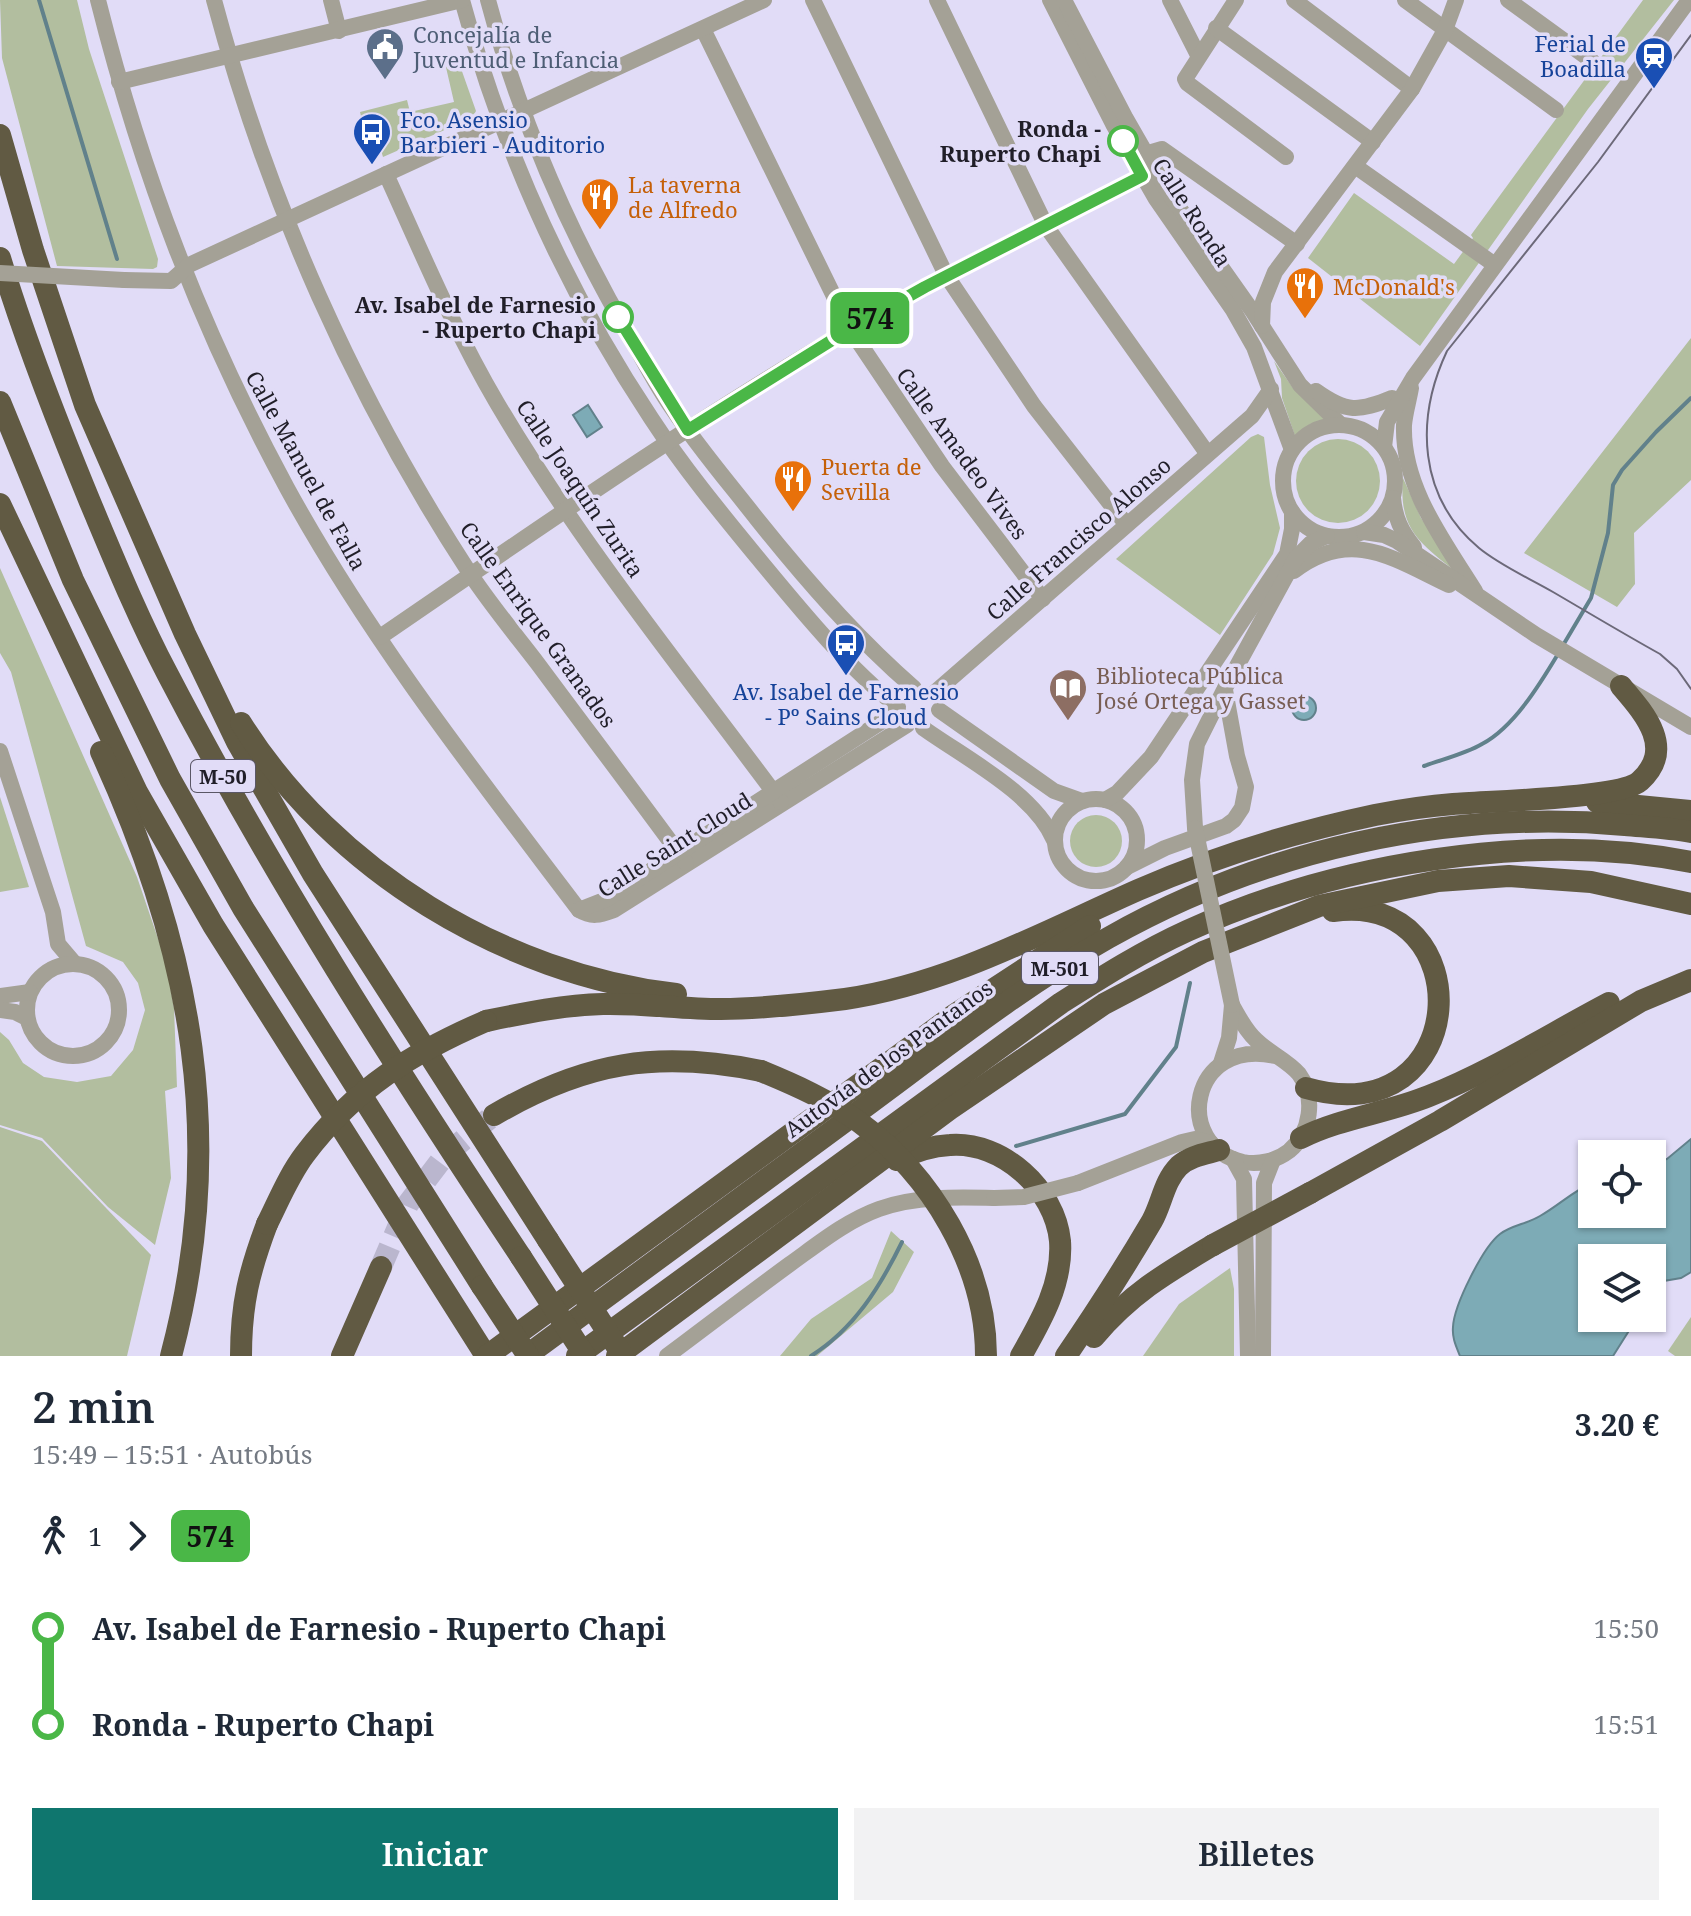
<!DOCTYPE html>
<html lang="es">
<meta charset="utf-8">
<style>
body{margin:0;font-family:"Noto Serif",serif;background:#f2f2f3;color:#1f2937;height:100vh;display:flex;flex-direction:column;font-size:30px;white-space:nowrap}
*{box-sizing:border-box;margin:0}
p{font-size:26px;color:#747a83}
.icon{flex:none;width:44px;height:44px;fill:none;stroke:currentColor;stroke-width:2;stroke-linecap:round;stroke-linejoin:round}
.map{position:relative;height:1356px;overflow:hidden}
.details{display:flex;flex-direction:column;background:#fff;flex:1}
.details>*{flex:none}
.badge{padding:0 16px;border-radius:12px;font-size:28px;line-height:52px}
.controls{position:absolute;left:1578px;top:1140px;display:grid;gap:16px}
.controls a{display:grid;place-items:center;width:88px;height:88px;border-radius:0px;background:#fff;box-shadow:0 2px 6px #0004;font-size:40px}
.map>.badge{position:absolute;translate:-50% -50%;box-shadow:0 0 0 4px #fff}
.legs{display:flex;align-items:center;gap:12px;height:88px;padding:0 32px;font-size:26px}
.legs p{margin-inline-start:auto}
.head{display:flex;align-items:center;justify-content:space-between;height:136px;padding:0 32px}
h1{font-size:44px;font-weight:600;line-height:60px}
.action{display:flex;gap:16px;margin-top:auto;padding:16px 32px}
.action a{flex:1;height:92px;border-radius:0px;background:#0f766e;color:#fff;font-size:32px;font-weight:600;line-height:92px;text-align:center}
.action a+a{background:#f2f2f3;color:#1f2937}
ul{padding:0 32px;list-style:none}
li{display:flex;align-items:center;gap:28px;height:96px;font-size:30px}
li i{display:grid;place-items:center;width:12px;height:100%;margin:0 10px;background:currentColor}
li i::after{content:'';width:20px;height:20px;margin:-10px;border:6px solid;border-radius:50%;background:#fff}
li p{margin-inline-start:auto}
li:first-child i{background:linear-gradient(#0000 50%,currentColor 0)}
li:last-child i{background:linear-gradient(currentColor 50%,#0000 0)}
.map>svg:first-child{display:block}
.green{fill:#b2be9f}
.water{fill:#7dabb6;stroke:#61818b;stroke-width:2}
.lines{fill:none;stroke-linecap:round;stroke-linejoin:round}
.stream{stroke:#61818b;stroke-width:4}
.highway-tunnel{stroke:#bab6ce;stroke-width:22;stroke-dasharray:22 11;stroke-linecap:butt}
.minor{stroke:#a4a196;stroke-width:16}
.highway{stroke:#615a43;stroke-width:22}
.tram{stroke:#6c6979;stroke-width:2}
.minor-bridge{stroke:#a4a196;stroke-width:16}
.highway-bridge{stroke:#615a43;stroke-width:22}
.line-1-casing{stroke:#fff;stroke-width:18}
.line-1{stroke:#4ab747;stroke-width:12}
.stop-1-dot{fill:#fff;stroke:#4ab747;stroke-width:4}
.labels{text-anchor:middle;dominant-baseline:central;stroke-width:7;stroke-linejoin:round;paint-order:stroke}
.shield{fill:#e1dcf7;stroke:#5a5766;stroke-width:2}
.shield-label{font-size:20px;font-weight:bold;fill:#201e28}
.service-label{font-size:22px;fill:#4e5e75;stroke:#e1dcf7;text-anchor:start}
.transit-label{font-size:22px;fill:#164399;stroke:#e1dcf7;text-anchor:end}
.stop-label{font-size:22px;font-weight:bold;fill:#201e28;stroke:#e1dcf7;text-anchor:end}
.food-label{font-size:22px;fill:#c56008;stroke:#e1dcf7;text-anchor:start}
.street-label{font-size:22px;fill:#201e28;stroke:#e1dcf7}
.education-label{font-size:22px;fill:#785e54;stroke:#e1dcf7;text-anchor:start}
</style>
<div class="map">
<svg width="1691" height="1356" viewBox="0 0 1691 1356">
<rect width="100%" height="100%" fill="#e1dcf7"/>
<!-- green -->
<g class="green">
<path d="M0,0H77L89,49L158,259L157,267L153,269L57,266L2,58Z"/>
<path d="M1643,0H1674L1588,109L1420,346L1308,258L1354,193L1454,264L1473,238L1471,235Z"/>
<path d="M458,60L476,111L472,118L383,157L379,144L368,145L360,112L407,100L410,112L454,102L445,63Z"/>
<path d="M1691,338V480L1634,533L1635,584L1617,607L1524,553Z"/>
<path d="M1274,361L1293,388L1329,419L1310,424L1295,436L1282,398L1281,379Z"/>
<path d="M1258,434L1264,437L1270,485L1280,528L1273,554L1220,635L1116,559L1251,437Z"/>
<circle cx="1338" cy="481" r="42"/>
<path d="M1403,478L1421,518L1461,576C1423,545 1398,532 1403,478Z"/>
<path d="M0,568L137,877L166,962L174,1008L177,1087L165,1091L171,1178L155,1245L108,1207L42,1138L0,1125V1032L9,1040L23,1063L44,1077L77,1082L111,1076L133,1050L145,1010L138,983L123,962L86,946L11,672L0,653Z"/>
<path d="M0,797L29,887L0,892Z"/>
<circle cx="1096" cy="841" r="26"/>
<path d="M0,1127L42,1141L151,1255L127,1356H0Z"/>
<path d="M891,1231L914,1252L893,1292L817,1356H780L811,1319L872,1278Z"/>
<path d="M1230,1268L1234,1289V1356H1143L1179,1304Z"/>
<path d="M1691,1317V1356H1675L1668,1351Z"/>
</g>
<!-- water -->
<g class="water">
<path d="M588,405L602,427L587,437L573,415Z"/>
<circle cx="1304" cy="708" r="12"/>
<path d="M1691,1139V1272L1681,1278L1652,1283V1258H1592V1318H1637L1613,1356H1460C1456,1346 1452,1338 1453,1327C1454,1305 1483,1247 1500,1234C1512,1225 1527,1224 1540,1216C1558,1206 1573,1191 1592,1183V1214H1652V1165L1667,1159Z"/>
</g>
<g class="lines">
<!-- stream -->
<g class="stream">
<path d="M39,0L117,259"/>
<path d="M1562,647L1591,598L1608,533L1613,485L1622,470L1656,432L1691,398"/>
<path d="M1424,766C1443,759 1465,754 1482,744C1514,727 1540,684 1558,654"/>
<path d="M1016,1146L1125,1114L1176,1047L1190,983"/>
<path d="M811,1356C854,1329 880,1287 902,1242"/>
</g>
<!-- highway-tunnel -->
<path class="highway-tunnel" d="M381,1267L408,1204L445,1155L490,1118"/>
<!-- minor -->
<g class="minor">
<path d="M98,0C142,175 201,329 287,488C369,638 476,774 579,910C592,918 600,915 614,910L907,725"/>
<path d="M214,0C268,202 355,397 469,572C490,604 515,634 538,664C587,730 637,796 686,863"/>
<path d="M331,0L339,31"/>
<path d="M462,0C502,148 566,290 651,418C683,467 720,512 757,557C800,609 845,665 898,707"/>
<path d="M488,0C520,120 569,233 632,340C645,363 657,387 672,408C698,447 728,482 757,519C805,579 856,638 914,688"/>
<path d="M813,0L946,275L1034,406L1126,524"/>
<path d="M937,0L1046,226L1207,453"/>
<path d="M1050,0L1113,124L1156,199L1233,310L1254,347L1292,450"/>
<path d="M1064,0L1125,117L1168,192L1253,312L1300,385L1341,425"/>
<path d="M1170,0L1198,55"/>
<path d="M1236,0L1185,79L1187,83L1286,157"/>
<path d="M1294,0L1412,89"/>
<path d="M1405,0L1556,110"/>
<path d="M1508,0L1592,61"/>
<path d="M1216,28L1373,142"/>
<path d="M703,29L850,329L942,466L1043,599"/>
<path d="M119,82L462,0"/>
<path d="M1145,154L1162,149L1297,244"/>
<path d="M1355,166L1495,265"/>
<path d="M386,174C421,251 454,330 497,403C580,544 684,671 781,802"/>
<path d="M124,280L171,281L189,265L764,0"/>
<path d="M1262,326L1263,302L1275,272L1412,89L1445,30L1456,0"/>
<path d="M1411,388C1409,400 1405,413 1404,425C1402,487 1444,541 1475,591"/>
<path d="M1316,391C1347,413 1358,412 1392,398"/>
<circle cx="1339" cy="481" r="56"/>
<path d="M1384,447L1387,422L1413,378L1689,0"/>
<path d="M1393,498C1395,518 1401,531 1414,547"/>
<path d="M1364,532L1384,535L1397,541L1536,635L1691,727"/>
<path d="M1294,571C1351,527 1394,559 1449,585"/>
<path d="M380,637C535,531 689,423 852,328C946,273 1045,226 1142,176"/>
<path d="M933,694L1252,416L1271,389"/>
<path d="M939,710L1054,791L1082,801"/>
<path d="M923,728C965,758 1034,793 1054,840"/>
<path d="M0,751L53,912L58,944L75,964"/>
<circle cx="1096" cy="840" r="41"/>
<path d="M1105,800L1117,793L1151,757L1287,554L1292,529V512"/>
<path d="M1195,828L1192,780L1197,744L1225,688L1296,558L1311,543L1327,536"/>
<path d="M1127,867L1165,848L1226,826L1234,820L1242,808L1246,787L1237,756L1225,690"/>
<path d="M579,910L607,899L898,711"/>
<circle cx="73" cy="1010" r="46"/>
<path d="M0,996L30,992"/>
<path d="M1232,1005C1239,1017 1245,1030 1256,1040C1269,1053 1287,1060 1299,1074C1316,1097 1311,1133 1289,1151C1276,1161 1259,1165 1243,1162C1172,1146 1190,1037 1275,1056"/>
<path d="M0,1010L15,1012L27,1018"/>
<path d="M1221,1063L1229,1038L1232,1005"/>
<path d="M1233,1159L1244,1179L1248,1356"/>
<path d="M1078,1183L1182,1142L1195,1139L1211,1143"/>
<path d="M667,1356C708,1325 749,1294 790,1264C818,1244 846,1221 879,1209C915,1196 956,1197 994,1198"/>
<path d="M1263,1356L1264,1183L1273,1160"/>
</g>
<!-- highway -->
<g class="highway">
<path d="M0,135L33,250L85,405L185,634L237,742L313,874L548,1240"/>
<path d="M0,258C25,341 57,422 90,502C114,559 138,618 167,673C272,875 395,1067 521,1257"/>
<path d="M0,402L73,580L170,779L243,908L482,1286"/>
<path d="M0,504L137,792L213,925L486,1356"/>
<path d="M241,723C334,871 504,974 676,994"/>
<path d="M101,752C192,950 228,1142 171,1356"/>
<path d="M1597,802L1691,811"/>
<path d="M486,1021C525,1013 563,1005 603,1004C642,1003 681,1009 721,1009C761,1009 805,1004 845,999C949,984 1043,932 1138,890C1214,857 1295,832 1375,815C1401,810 1427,806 1453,804C1487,801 1621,799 1640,781C1676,748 1644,713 1621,686"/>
<path d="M1306,1088C1474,1136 1482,890 1333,911"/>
<path d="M494,1115C585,1062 657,1050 761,1071"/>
<path d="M1301,1138C1341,1118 1387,1113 1429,1096C1492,1071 1550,1034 1609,1003"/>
<path d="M897,1160C915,1151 930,1146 950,1145C1002,1141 1055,1189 1060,1241C1063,1283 1041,1321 1021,1356"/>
<path d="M1310,1193L1440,1121L1641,1001L1691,980"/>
<path d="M1094,1337C1130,1294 1166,1273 1213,1245"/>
<path d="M241,1356C241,1304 249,1272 267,1224"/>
<path d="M342,1356L381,1267"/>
<path d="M487,1356L954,1015L1090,926"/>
<path d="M526,1356C633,1278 740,1199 847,1120C932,1058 1016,990 1108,938C1264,850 1447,809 1625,825C1647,827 1669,828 1691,832"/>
<path d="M577,1356L1061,1003C1102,977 1143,951 1187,931C1334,864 1531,830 1691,862"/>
<path d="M617,1356L950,1109L1104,1004L1203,952L1319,906L1438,881L1509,876L1591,882L1691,904"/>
<path d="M1066,1356C1096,1312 1125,1267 1152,1221C1162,1203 1164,1181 1179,1166C1190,1156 1205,1154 1219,1150"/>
</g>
<!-- tram -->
<path class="tram" d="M1691,35L1598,162L1447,351C1415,419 1418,497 1479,548C1501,566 1529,578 1553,592C1589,613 1624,634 1660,654L1677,669L1691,689"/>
<!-- minor-bridge -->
<g class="minor-bridge">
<path d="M0,273L124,280"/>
<path d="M1195,828L1232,1005"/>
<path d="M994,1198L1024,1197L1078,1183"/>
</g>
<!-- highway-bridge -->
<g class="highway-bridge">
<path d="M761,1071C795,1085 829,1100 859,1122C931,1175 986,1265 986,1356"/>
<path d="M267,1224C279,1200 289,1175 305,1154C355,1088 412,1053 486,1021"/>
<path d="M548,1240L623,1356"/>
<path d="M1213,1245L1310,1193"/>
<path d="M521,1257L585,1356"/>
<path d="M482,1286L528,1356"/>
</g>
</g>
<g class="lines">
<defs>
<path id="line-1" d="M618,317L688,430L850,329L925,287L1142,176L1123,141"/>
</defs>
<!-- line-1 casing -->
<use href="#line-1" class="line-1-casing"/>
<!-- line-1 -->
<use href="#line-1" class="line-1"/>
</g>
<!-- icons -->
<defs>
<symbol id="civic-pin" viewBox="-11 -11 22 30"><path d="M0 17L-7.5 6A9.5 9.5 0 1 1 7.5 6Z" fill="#5c6f8a" stroke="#e1dcf7"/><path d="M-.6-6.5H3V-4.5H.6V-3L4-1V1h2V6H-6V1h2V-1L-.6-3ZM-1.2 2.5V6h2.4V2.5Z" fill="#fff"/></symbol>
<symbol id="station-pin" viewBox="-11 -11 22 30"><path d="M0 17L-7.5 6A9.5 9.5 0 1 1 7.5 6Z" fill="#1a4fb4" stroke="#e1dcf7"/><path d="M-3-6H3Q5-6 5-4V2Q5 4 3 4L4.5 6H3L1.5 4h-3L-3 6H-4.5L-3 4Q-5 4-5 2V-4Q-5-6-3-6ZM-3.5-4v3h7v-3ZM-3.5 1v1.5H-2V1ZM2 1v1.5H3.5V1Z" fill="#fff"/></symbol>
<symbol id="bus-pin" viewBox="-11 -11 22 30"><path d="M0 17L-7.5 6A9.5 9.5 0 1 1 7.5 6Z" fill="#1a4fb4" stroke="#e1dcf7"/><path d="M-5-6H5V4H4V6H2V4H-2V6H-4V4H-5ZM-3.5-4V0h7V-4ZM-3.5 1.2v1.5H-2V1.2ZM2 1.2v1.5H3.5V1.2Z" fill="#fff"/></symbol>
<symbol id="restaurant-pin" viewBox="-11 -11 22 30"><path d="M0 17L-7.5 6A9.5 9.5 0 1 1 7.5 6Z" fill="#e8710a" stroke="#e1dcf7"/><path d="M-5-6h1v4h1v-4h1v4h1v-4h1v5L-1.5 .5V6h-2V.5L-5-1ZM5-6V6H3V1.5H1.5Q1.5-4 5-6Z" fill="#fff"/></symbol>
<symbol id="library-pin" viewBox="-11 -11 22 30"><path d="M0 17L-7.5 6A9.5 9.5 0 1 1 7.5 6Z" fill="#8d6e63" stroke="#e1dcf7"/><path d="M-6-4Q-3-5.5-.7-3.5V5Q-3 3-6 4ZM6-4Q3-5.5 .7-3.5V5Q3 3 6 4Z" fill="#fff"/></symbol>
</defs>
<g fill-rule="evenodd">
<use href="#civic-pin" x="363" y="25" width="44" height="60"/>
<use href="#station-pin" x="1632" y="34" width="44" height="60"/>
<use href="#bus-pin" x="350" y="110" width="44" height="60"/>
<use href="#restaurant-pin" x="578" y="175" width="44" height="60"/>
<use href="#restaurant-pin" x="1283" y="264" width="44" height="60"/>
<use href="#restaurant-pin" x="771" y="457" width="44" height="60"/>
<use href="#bus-pin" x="824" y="621" width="44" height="60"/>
<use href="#library-pin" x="1046" y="666" width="44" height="60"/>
</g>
<!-- markers -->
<g class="stop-1-dot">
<circle cx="1123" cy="141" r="14"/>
<circle cx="618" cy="317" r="14"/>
</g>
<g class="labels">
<!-- shield labels -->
<g class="shield">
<rect x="191" y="760" width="64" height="32" rx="6"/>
<rect x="1022" y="952" width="76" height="32" rx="6"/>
</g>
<g class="shield-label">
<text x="223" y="776">M-50</text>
<text x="1060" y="968">M-501</text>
</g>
<!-- service labels -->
<g class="service-label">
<text x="413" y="34">Concejalía de<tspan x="413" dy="25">Juventud e Infancia</tspan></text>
</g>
<!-- transit labels -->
<g class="transit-label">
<text x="1626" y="43">Ferial de<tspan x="1626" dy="25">Boadilla</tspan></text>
<text x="400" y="119" text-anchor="start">Fco. Asensio<tspan x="400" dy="25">Barbieri - Auditorio</tspan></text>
<text x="846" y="691" text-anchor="middle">Av. Isabel de Farnesio<tspan x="846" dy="25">- Pº Sains Cloud</tspan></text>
</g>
<!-- stop labels -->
<g class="stop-label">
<text x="1101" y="128">Ronda -<tspan x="1101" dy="25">Ruperto Chapi</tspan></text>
<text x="596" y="304">Av. Isabel de Farnesio<tspan x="596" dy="25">- Ruperto Chapi</tspan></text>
</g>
<!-- food labels -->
<g class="food-label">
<text x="628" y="184">La taverna<tspan x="628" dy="25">de Alfredo</tspan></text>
<text x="1333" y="286">McDonald's</text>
<text x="821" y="466">Puerta de<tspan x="821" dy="25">Sevilla</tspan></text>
</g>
<!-- street labels -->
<g class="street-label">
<text transform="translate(1193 212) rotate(57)">Calle Ronda</text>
<text transform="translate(963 453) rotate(54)">Calle Amadeo Vives</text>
<text transform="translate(307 470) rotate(61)">Calle Manuel de Falla</text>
<text transform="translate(581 488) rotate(56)">Calle Joaquín Zurita</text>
<text transform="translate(1078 538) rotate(-41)">Calle Francisco Alonso</text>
<text transform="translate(539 624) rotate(54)">Calle Enrique Granados</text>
<text transform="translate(674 844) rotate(-32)">Calle Saint Cloud</text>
<text transform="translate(888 1058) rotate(-36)">Autovía de los Pantanos</text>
</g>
<!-- education labels -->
<g class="education-label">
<text x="1096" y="675">Biblioteca Pública<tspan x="1096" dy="25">José Ortega y Gasset</tspan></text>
</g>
</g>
</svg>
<div class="controls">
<a><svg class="icon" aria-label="locate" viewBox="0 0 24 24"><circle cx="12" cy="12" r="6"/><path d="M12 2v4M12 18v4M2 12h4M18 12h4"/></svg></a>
<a><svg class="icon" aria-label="layers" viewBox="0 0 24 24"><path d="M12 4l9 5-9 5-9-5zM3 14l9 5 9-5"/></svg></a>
</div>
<b class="badge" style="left:870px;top:318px;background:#4ab747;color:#111">574</b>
</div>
<section class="details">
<div class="head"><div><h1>2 min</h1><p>15:49 – 15:51 · Autobús</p></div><b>3.20 €</b></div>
<div class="legs"><svg class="icon" aria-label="walk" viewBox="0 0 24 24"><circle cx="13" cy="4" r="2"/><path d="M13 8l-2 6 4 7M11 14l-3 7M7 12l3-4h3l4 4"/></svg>1<svg class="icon" aria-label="forward" viewBox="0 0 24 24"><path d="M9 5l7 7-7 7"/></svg><b class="badge" style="background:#4ab747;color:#111">574</b></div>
<ul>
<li><i style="color:#4ab747"></i><b>Av. Isabel de Farnesio - Ruperto Chapi</b><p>15:50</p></li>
<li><i style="color:#4ab747"></i><b>Ronda - Ruperto Chapi</b><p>15:51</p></li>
</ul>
<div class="action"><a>Iniciar</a><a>Billetes</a></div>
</section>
